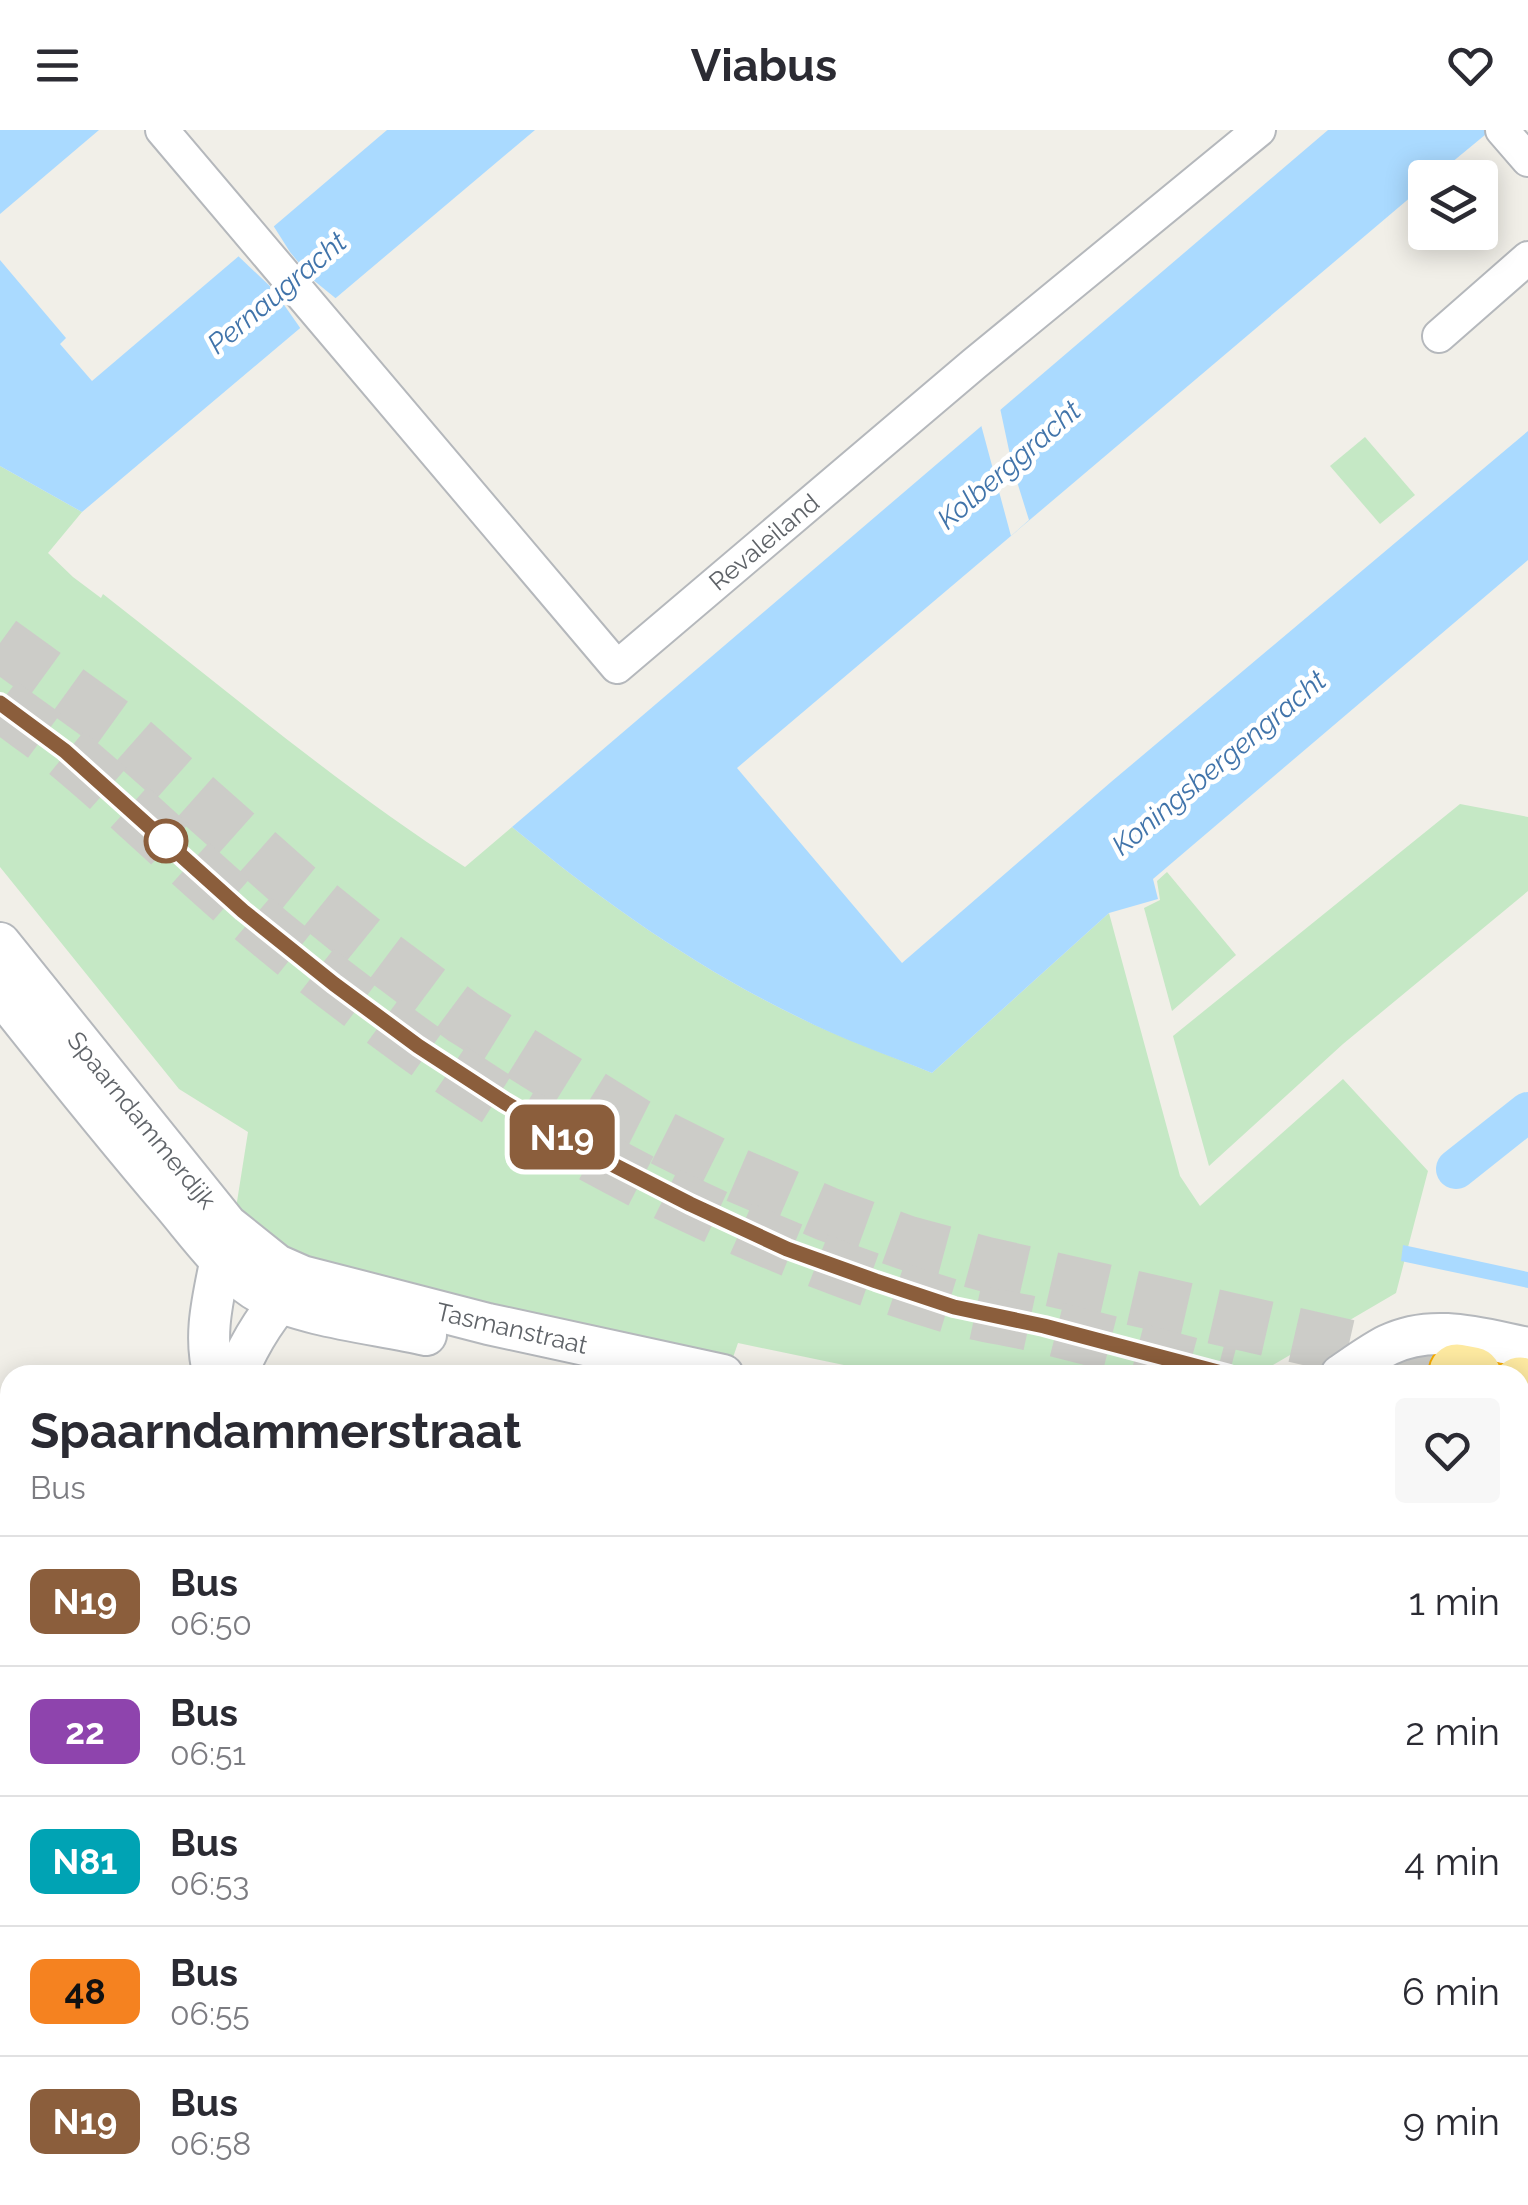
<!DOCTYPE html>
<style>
body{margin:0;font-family:Raleway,sans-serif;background:#f7f7f7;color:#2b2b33;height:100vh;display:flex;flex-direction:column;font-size:38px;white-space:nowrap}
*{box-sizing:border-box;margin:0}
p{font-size:32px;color:#7c7c81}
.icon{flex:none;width:55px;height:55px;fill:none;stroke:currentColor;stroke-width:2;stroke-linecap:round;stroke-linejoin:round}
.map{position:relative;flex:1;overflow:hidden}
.drawer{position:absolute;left:0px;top:1235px;width:1530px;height:840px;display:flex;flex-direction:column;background:#fff;border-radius:30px 30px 0 0;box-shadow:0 5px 25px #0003}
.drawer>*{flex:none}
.badge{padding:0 20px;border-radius:15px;font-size:35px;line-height:65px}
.tools{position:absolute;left:1408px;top:30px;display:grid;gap:20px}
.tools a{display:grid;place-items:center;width:90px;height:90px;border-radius:10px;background:#fff;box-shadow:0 5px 25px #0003;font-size:50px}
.map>.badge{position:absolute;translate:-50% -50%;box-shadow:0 0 0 5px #fff}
.round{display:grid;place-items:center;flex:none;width:105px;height:105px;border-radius:10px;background:#f7f7f7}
.summary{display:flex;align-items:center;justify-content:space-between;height:170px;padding:0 30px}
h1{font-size:48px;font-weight:700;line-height:75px}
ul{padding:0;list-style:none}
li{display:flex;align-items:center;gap:30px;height:130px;padding:0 30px;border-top:2px solid #e1e1e2}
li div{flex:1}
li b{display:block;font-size:38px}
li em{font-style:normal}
li .badge{min-width:110px;font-weight:700;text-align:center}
header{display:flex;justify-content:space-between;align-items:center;height:130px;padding:0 30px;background:#fff;font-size:45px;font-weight:700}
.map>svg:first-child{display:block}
.green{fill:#c5e8c5}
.water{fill:#aadaff}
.pier{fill:#f1efe8}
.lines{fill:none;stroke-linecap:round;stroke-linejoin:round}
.canal{stroke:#aadaff;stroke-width:40}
.trunk-tunnel{stroke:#ccccc8;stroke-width:55;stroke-dasharray:55 28;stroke-linecap:butt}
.pedestrian-casing{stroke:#b5b8bc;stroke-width:29}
.minor-casing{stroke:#b5b8bc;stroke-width:36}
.tertiary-casing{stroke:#b5b8bc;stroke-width:44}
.trunk-casing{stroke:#f9ab00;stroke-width:59}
.pedestrian{stroke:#fff;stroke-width:25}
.minor{stroke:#fff;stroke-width:32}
.tertiary{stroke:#fff;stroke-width:40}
.trunk{stroke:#feeaa1;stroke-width:55}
.line-casing{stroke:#fff;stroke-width:22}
.line{stroke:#8b5e3c;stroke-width:15}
.stop-dot{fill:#fff;stroke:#8b5e3c;stroke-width:5}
.labels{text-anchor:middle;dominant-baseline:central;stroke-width:9;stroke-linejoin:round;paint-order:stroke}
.street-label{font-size:25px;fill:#5f6368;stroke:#fff}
.water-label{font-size:28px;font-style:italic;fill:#4174aa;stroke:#fff}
</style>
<header><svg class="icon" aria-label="menu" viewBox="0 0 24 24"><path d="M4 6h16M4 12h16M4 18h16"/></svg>Viabus<svg class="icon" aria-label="heart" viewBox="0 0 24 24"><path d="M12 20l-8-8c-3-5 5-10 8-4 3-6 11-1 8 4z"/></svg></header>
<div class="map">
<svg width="1528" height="2075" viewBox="0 0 1528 2075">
<rect width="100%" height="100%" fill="#f1efe8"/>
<!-- green -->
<g class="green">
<path d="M1365,307L1415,365L1380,394L1330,336Z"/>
<path d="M0,336L82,382L48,423L73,447L101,468L103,464C223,557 337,655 465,737L512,697C600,770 695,837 798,887C841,908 887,924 932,943L1109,783L1180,1046L1200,1076L1343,949L1428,1041L1396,1163L1256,1245H892L738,1213L730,1236L318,1135L289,1119L236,1078L248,1002L179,959L0,737Z"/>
<path d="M1460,674L1528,687V761L1343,914L1209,1036L1173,906Z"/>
<path d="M1167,742L1236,825L1172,881L1144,778L1160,770L1157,751Z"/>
<path d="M1434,1222L1466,1227L1451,1245H1380L1409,1225Z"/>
</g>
<!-- water -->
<g class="water">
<path d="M0,0H99L0,84Z"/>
<path d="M387,0H535L82,382L0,336V130L66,208L60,214L92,251Z"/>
<path d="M1328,0H1491L1434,47L1425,48V55L737,638L902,833L1111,652L1528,301V430L1153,749L1158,769L1109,783L932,943C888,925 841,909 798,887C695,837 600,770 512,697Z"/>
<path d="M1403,1115L1528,1142V1158L1401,1131Z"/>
</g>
<!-- pier -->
<g class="pier">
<path d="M271,92L290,122L312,149L339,171L303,202L273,159L235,123Z"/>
<path d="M1000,278L1013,339L1029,390L1011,406L980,291L994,279Z"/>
</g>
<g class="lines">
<!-- canal -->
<path class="canal" d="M1456,1039L1528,982"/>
<!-- trunk-tunnel -->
<g class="trunk-tunnel">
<path d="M0,513L112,594L297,758L381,826L464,888L636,995L734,1044L827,1084L907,1113L985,1134L1457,1242"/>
<path d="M0,573C22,590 45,605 67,623C127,673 183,728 242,779C297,827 356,871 415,914C572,1027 765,1120 950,1176C981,1185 1015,1189 1046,1197C1108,1212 1168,1229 1229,1245"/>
</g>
<defs>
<path id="pedestrian" d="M1520,1504L1528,1464"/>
<g id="minor">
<path d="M162,0L617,537L974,234L1259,0"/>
<path d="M1502,0L1528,30"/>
<path d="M1439,206L1528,128"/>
<path d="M0,1825L10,1846"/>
<path d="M1520,1895L1528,1897"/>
<path d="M117,2065L122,2075"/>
<path d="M1070,2075L1072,2065"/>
</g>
<g id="tertiary">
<path d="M0,813L227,1095L277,1135L302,1146L488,1194L723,1245"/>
<path d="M0,862C57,934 114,1005 173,1074C200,1106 227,1145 264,1165C305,1187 379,1194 426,1205"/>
<path d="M214,1245C201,1200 217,1156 224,1111"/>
<path d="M236,1245C252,1208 269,1182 296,1153"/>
<path d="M1341,1245C1356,1235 1372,1223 1388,1215C1433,1193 1482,1209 1528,1218"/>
<path d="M1520,1432L1528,1433"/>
<path d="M486,2065L491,2075"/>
</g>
<g id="trunk">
<path d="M1457,1242L1473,1245"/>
<path d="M1520,1255L1528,1257"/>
<path d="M1520,1319L1528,1321"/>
</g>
</defs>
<!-- pedestrian casing -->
<use href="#pedestrian" class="pedestrian-casing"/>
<!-- minor casing -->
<use href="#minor" class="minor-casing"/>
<!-- tertiary casing -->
<use href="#tertiary" class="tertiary-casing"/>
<!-- trunk casing -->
<use href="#trunk" class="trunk-casing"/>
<!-- pedestrian -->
<use href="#pedestrian" class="pedestrian"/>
<!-- minor -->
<use href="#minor" class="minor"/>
<!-- tertiary -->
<use href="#tertiary" class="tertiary"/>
<!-- trunk -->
<use href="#trunk" class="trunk"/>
</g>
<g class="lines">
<defs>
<path id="line" d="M0,573L65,621L243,781L334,854L418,916L504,972L596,1026L690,1074L787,1119L876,1151L954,1177L1044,1196L1229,1245"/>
</defs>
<!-- line casing -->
<use href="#line" class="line-casing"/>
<!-- line -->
<use href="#line" class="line"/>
</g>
<!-- markers -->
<circle class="stop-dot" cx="166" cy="711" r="20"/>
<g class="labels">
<!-- street labels -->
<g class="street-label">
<text transform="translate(764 412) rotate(-40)">Revaleiland</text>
<text transform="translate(142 990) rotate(51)">Spaarndammerdijk</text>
<text transform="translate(512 1198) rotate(13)">Tasmanstraat</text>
</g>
<!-- water labels -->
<g class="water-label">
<text transform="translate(277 163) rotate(-40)">Pernaugracht</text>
<text transform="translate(1009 335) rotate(-41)">Kolberggracht</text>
<text transform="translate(1219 633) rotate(-40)">Koningsbergengracht</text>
</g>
</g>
</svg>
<div class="tools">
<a><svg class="icon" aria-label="layers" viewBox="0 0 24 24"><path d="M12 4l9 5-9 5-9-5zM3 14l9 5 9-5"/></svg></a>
</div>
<b class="badge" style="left:562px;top:1007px;background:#8b5e3c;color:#fff">N19</b>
<section class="drawer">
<div class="summary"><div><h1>Spaarndammerstraat</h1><p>Bus</p></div><a class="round"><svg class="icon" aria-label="heart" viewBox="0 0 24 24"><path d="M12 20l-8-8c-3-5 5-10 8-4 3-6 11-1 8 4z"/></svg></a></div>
<ul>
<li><span class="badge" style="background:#8b5e3c;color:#fff">N19</span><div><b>Bus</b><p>06:50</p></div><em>1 min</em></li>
<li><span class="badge" style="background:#8e44ad;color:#fff">22</span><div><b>Bus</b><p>06:51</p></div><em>2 min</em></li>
<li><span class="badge" style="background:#00a3b4;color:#fff">N81</span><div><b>Bus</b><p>06:53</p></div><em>4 min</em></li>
<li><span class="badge" style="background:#f58220;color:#111">48</span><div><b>Bus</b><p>06:55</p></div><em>6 min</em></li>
<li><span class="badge" style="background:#8b5e3c;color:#fff">N19</span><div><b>Bus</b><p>06:58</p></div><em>9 min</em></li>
</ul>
</section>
</div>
